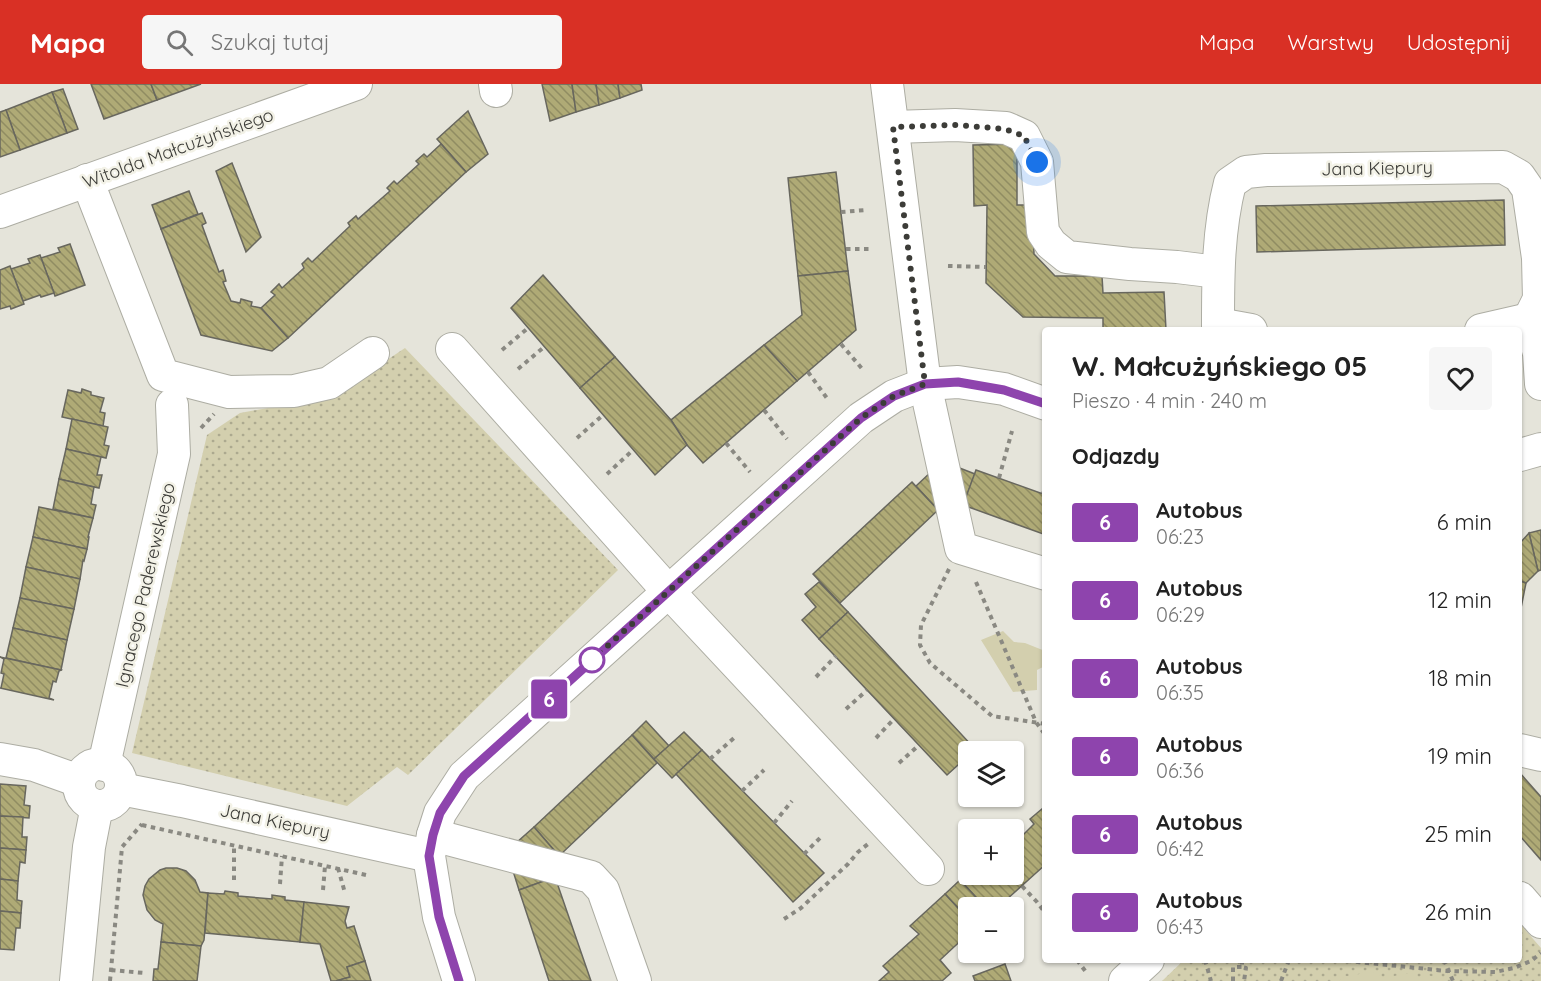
<!DOCTYPE html>
<html lang="pl">
<meta charset="utf-8">
<style>
body{margin:0;font-family:Quicksand,sans-serif;background:#f6f6f6;color:#222;height:100vh;display:flex;flex-direction:column;font-size:22px;white-space:nowrap}
*{box-sizing:border-box;margin:0}
p{font-size:20px;color:#767676}
.icon{flex:none;width:33px;height:33px;fill:none;stroke:currentColor;stroke-width:2;stroke-linecap:round;stroke-linejoin:round}
.map{position:relative;flex:1;overflow:hidden}
.side{position:absolute;left:1042px;top:243px;width:480px;height:636px;display:flex;flex-direction:column;background:#fff;border-radius:6px;box-shadow:0 2px 4px #0004}
.side>*{flex:none}
.badge{padding:0 12px;border-radius:4px;font-size:21px;line-height:39px}
.fabs{position:absolute;left:958px;top:657px;display:grid;gap:12px}
.fabs a{display:grid;place-items:center;width:66px;height:66px;border-radius:6px;background:#fff;box-shadow:0 2px 4px #0004;font-size:30px}
.you{position:absolute;width:30px;height:30px;margin:-15px;border:4px solid #fff;border-radius:50%;background:#1a73e8;box-shadow:0 0 0 9px #1a73e833}
.map>.badge{position:absolute;translate:-50% -50%;box-shadow:0 0 0 3px #fff}
h2{padding:0 30px;font-size:22px;line-height:54px}
.round{display:grid;place-items:center;flex:none;width:63px;height:63px;border-radius:6px;background:#f6f6f6}
.summary{display:flex;align-items:center;justify-content:space-between;height:102px;padding:0 30px}
h1{font-size:28px;font-weight:700;line-height:45px}
ul{padding:0;list-style:none}
li{display:flex;align-items:center;gap:18px;height:78px;padding:0 30px}
li div{flex:1}
li b{display:block;font-size:22px}
li em{font-style:normal}
li .badge{min-width:66px;font-weight:700;text-align:center}
header{display:flex;align-items:center;gap:36px;box-sizing:border-box;height:84px;padding:0 30px;background:#d93025;color:#fff}
header strong{font-size:28px}
nav{display:flex;gap:33px;margin-inline-start:auto;font-size:21px}
.search{width:420px;height:54px;background:#f6f6f6;display:flex;align-items:center;gap:15px;box-sizing:border-box;padding:0 21px;border-radius:6px;color:#767676;font-size:22px}
.map>svg:first-child{display:block}
.grass{fill:url(#grass-dots)}
.park{fill:#d3cfae}
.building{fill:url(#building-back-hatch);stroke:#68675e;stroke-width:1.5}
.lines{fill:none;stroke-linecap:round;stroke-linejoin:round}
.minor-casing{stroke:#adada3;stroke-width:34}
.path{stroke:#8a8982;stroke-width:4;stroke-dasharray:4.5 4.5;stroke-linecap:butt}
.minor{stroke:#fff;stroke-width:32}
.line-casing{stroke:#fff;stroke-width:14}
.line{stroke:#8e44ad;stroke-width:9}
.walk{stroke:#3c3c38;stroke-width:6;stroke-dasharray:0 10.8}
.stop-dot{fill:#fff;stroke:#8e44ad;stroke-width:3}
.labels{text-anchor:middle;dominant-baseline:central;stroke-width:5;stroke-linejoin:round;paint-order:stroke}
.street-label{font-size:18px;fill:#3c3c38;stroke:#f3f2e7}
</style>
<header>
<strong>Mapa</strong>
<div class="search"><svg class="icon" aria-label="search" viewBox="0 0 24 24"><circle cx="10" cy="10" r="6"/><path d="M15 15l6 6"/></svg>Szukaj tutaj</div>
<nav><a>Mapa</a><a>Warstwy</a><a>Udostępnij</a></nav>
</header>
<div class="map">
<svg width="1541" height="897" viewBox="0 0 1541 897">
<defs>
<pattern id="grass-dots" width="8" height="8" patternUnits="userSpaceOnUse" patternTransform="scale(1.5)"><rect width="8" height="8" fill="#d3cfae"/><path d="M2 2h.1M6 6h.1" fill="none" stroke="#aca98f" stroke-width="1.8" stroke-linecap="round"/></pattern>
<pattern id="building-back-hatch" width="6" height="6" patternUnits="userSpaceOnUse" patternTransform="scale(1.5)"><rect width="6" height="6" fill="#afaa76"/><path d="M-1 5l2 2M0 0l6 6M5-1l2 2" fill="none" stroke="#908c62"/></pattern>
</defs>
<rect width="100%" height="100%" fill="#e5e4da"/>
<!-- grass -->
<g class="grass">
<path d="M405,264L618,486L408,691L397,683L347,722L132,669L207,351L240,329L333,312Z"/>
<path d="M1520,840L1541,864V897H1162L1184,876H1520Z"/>
</g>
<!-- park -->
<g class="park">
<path d="M1003,547L1014,558L1025,559L1045,567V582L1037,586V606L1013,608L981,556Z"/>
<path d="M1371,886L1382,894L1412,889L1416,895L1428,891L1445,897H1335H1338L1345,892H1353Z"/>
</g>
<!-- building -->
<g class="building">
<path d="M91,0H151L157,16L104,35Z"/>
<path d="M151,0H201L157,16Z"/>
<path d="M542,0H572L576,28L550,37Z"/>
<path d="M572,0H596L599,21L576,28Z"/>
<path d="M596,0H618L620,14L599,21Z"/>
<path d="M618,0H641L642,6L620,14Z"/>
<path d="M63,5L78,45L67,49L52,8Z"/>
<path d="M52,8L67,49L20,66L6,26Z"/>
<path d="M6,26L20,66L0,73V28Z"/>
<path d="M468,27L488,70L466,88L437,55Z"/>
<path d="M441,60L466,88L288,254L261,224L275,211L271,208L279,200L282,204L304,184L302,180L308,174L312,178L350,142L348,139L356,132L358,135L390,107L387,104L394,97L397,100L419,80L416,77L424,70L427,73Z"/>
<path d="M1017,60V121H1032L1034,170L1055,192H1102L1103,209L1164,208L1166,246H1103V234L1023,233L986,199L987,121L974,122L973,61Z"/>
<path d="M232,79L261,153L246,168L216,87Z"/>
<path d="M836,88L848,187L798,192L788,94Z"/>
<path d="M189,107L198,130L161,145L152,121Z"/>
<path d="M1504,116L1505,161L1257,168L1256,122Z"/>
<path d="M202,129L206,139L202,141L219,188L223,186L226,197L223,198L231,217L240,219L241,215L252,218L251,222L261,224L288,254L272,267L201,251L161,145Z"/>
<path d="M70,160L85,201L55,212L41,174L60,168L58,164Z"/>
<path d="M40,171L54,209L41,213L40,211L23,217L11,185L30,179L28,175Z"/>
<path d="M10,182L24,220L11,225L10,222L0,225V186Z"/>
<path d="M848,187L856,246L797,297L764,261L802,231L798,192Z"/>
<path d="M543,191L615,273L580,304L511,224Z"/>
<path d="M764,261L797,297L703,379L687,361L671,336Z"/>
<path d="M615,273L671,336L687,361L655,391L580,304Z"/>
<path d="M82,305L91,308V311L104,314L100,328L105,329L103,342L62,333L68,306L81,309Z"/>
<path d="M72,335L108,343L104,361L109,362L106,374L66,365Z"/>
<path d="M66,365L101,373L97,391H102L99,404L59,395Z"/>
<path d="M957,383L975,390L963,421Z"/>
<path d="M976,386L1046,411V451L963,421Z"/>
<path d="M931,388L938,426L916,402Z"/>
<path d="M59,395L94,403L91,420L96,421L93,434L53,425Z"/>
<path d="M912,398L938,426L840,519L813,490Z"/>
<path d="M39,423L93,434L88,453H89L87,465L33,453Z"/>
<path d="M1541,446V486L1538,487L1529,449Z"/>
<path d="M1529,449L1538,487L1526,499L1520,497V459Z"/>
<path d="M33,453L87,465L84,477L83,476L80,495L26,483Z"/>
<path d="M26,483L80,495L74,525L20,514Z"/>
<path d="M1520,497L1526,499L1520,529Z"/>
<path d="M819,498L848,528L819,555L802,536L816,523L805,510Z"/>
<path d="M20,514L74,525L67,556L13,544Z"/>
<path d="M848,528L975,665L973,668H969V671L947,691L819,555Z"/>
<path d="M13,544L67,556L61,586L6,574Z"/>
<path d="M0,573L61,586L59,587L56,598L53,597L49,614L54,616L0,604H1L4,590L1,589L4,575Z"/>
<path d="M646,637L669,662L654,675L632,651Z"/>
<path d="M684,648L702,666L672,694L654,675Z"/>
<path d="M632,651L657,679L559,772L534,743Z"/>
<path d="M702,666L824,789L793,818L676,690Z"/>
<path d="M1520,689L1541,713V776L1520,752Z"/>
<path d="M0,700L26,702L24,721L30,722L29,734L0,732Z"/>
<path d="M1043,724L1046,728V780L997,824H986L960,796L969,788V790H1014V760L1034,740L1030,735Z"/>
<path d="M0,732L23,733L22,753H27L26,766L0,764Z"/>
<path d="M534,743L559,772L515,760Z"/>
<path d="M0,764L26,766L25,779L20,778L18,797L0,795Z"/>
<path d="M166,784H177L186,787L195,796L200,808L208,809L204,856L201,862L161,858L163,840L155,836L147,826L143,811L145,802L149,795L160,786Z"/>
<path d="M513,787L555,793L519,806Z"/>
<path d="M555,793L591,897H549L519,806Z"/>
<path d="M0,795L18,797L17,816L22,817L21,829L0,827Z"/>
<path d="M960,796L986,824H969V836L945,810Z"/>
<path d="M225,807L238,809V812L272,815V811L285,813V816L304,818L300,858L205,849L208,809L224,810Z"/>
<path d="M945,810L969,836V849L940,876L951,889L942,897H879L889,888L883,882L919,850L910,842Z"/>
<path d="M304,818L349,823L345,837L347,844L354,842L365,877L347,883L350,893L336,897H331L320,860L300,858Z"/>
<path d="M0,827L21,829L20,844H16L14,866L0,865Z"/>
<path d="M161,858L201,862L197,897H153L154,885H158Z"/>
<path d="M365,877L371,897H336L350,893L347,883Z"/>
<path d="M1005,880L1011,897H975L973,892Z"/>
</g>
<g class="lines">
<defs>
<g id="minor">
<path d="M495,0L496,7"/>
<path d="M887,0L925,300L961,464L1046,490"/>
<path d="M893,43L955,41L1006,44L1024,52L1037,78L1043,148L1051,160L1067,173L1130,180L1177,183L1218,188"/>
<path d="M87,96L163,291L229,308L294,307L329,299L373,269"/>
<path d="M0,128L356,0"/>
<path d="M1218,240C1218,193 1218,146 1230,99L1246,88L1266,86L1503,83L1519,92L1528,105L1538,174L1539,215L1529,235"/>
<path d="M1218,246V240L1251,246"/>
<path d="M1481,246L1529,235L1539,269L1541,300"/>
<path d="M452,265L668,507L928,785"/>
<path d="M1520,371L1541,365"/>
<path d="M1520,666L1541,671"/>
<path d="M0,675L34,681L79,697"/>
<circle cx="100" cy="701" r="21"/>
<path d="M104,681L174,370L172,321"/>
<path d="M121,705L182,717L429,772"/>
<path d="M433,751L591,793L603,806L635,897"/>
<path d="M1520,814L1541,838"/>
<path d="M76,897L89,763L97,722"/>
<path d="M459,897L439,833L429,772L433,751L440,729L464,692L861,334L894,312L925,300L958,298L1004,305L1046,320"/>
<path d="M1125,897L1148,876"/>
</g>
</defs>
<!-- minor casing -->
<use href="#minor" class="minor-casing"/>
<!-- path -->
<g class="path">
<path d="M841,128L866,126"/>
<path d="M846,165H873"/>
<path d="M948,182L986,183"/>
<path d="M841,260L864,287"/>
<path d="M502,266L528,244"/>
<path d="M518,285L544,263"/>
<path d="M808,288L829,317"/>
<path d="M764,326L787,355"/>
<path d="M201,344L214,330"/>
<path d="M577,354L603,331"/>
<path d="M726,359L750,388"/>
<path d="M607,390L633,366"/>
<path d="M999,394L1012,347"/>
<path d="M1043,410L1046,402"/>
<path d="M949,485L921,541L920,561L930,579L992,632L1046,640"/>
<path d="M976,498L1036,638L1046,652"/>
<path d="M816,593L836,572"/>
<path d="M846,625L867,606"/>
<path d="M876,654L894,635"/>
<path d="M710,675L734,654"/>
<path d="M899,679L919,661"/>
<path d="M742,707L764,686"/>
<path d="M774,739L792,717"/>
<path d="M142,741L366,791"/>
<path d="M804,770L823,751"/>
<path d="M338,784L345,809"/>
<path d="M234,796V761"/>
<path d="M280,800L282,772"/>
<path d="M1022,802L1037,818L1046,830"/>
<path d="M323,806L325,782"/>
<path d="M784,835L801,824L848,780L858,768L868,760"/>
<path d="M1077,876L1086,888"/>
<path d="M1205,876L1211,897"/>
<path d="M1242,876V883L1246,884L1244,897"/>
<path d="M1338,876L1447,887L1495,888L1514,884L1531,877L1541,869"/>
<path d="M1444,876L1453,897"/>
<path d="M111,886L144,889"/>
<path d="M110,897L122,763L142,740"/>
<path d="M1233,897V883H1242"/>
<path d="M1281,897L1289,876"/>
</g>
<!-- minor -->
<use href="#minor" class="minor"/>
</g>
<g class="lines">
<defs>
<path id="line" d="M459,897L439,833L429,772L433,751L440,729L464,692L861,334L894,312L925,300L958,298L1004,306L1046,320"/>
</defs>
<!-- line casing -->
<use href="#line" class="line-casing"/>
<!-- line -->
<use href="#line" class="line"/>
<!-- walk -->
<path class="walk" d="M592,576L861,334L894,312L925,300L893,43L956,41L1005,45L1024,52L1037,78"/>
</g>
<!-- markers -->
<circle class="stop-dot" cx="592" cy="576" r="12"/>
<g class="labels">
<!-- street labels -->
<g class="street-label">
<text transform="translate(178 64) rotate(-20)">Witolda Małcużyńskiego</text>
<text transform="translate(1377 84) rotate(-1)">Jana Kiepury</text>
<text transform="translate(145 501) rotate(-77)">Ignacego Paderewskiego</text>
<text transform="translate(275 737) rotate(12)">Jana Kiepury</text>
</g>
</g>
</svg>
<div class="fabs">
<a><svg class="icon" aria-label="layers" viewBox="0 0 24 24"><path d="M12 4l9 5-9 5-9-5zM3 14l9 5 9-5"/></svg></a>
<a>+</a>
<a>−</a>
</div>
<div class="you" style="left:1037px;top:78px"></div>
<b class="badge" style="left:549px;top:615px;background:#8e44ad;color:#fff">6</b>
<section class="side">
<div class="summary"><div><h1>W. Małcużyńskiego 05</h1><p>Pieszo · 4 min · 240 m</p></div><a class="round"><svg class="icon" aria-label="heart" viewBox="0 0 24 24"><path d="M12 20l-8-8c-3-5 5-10 8-4 3-6 11-1 8 4z"/></svg></a></div>
<h2>Odjazdy</h2>
<ul>
<li><span class="badge" style="background:#8e44ad;color:#fff">6</span><div><b>Autobus</b><p>06:23</p></div><em>6 min</em></li>
<li><span class="badge" style="background:#8e44ad;color:#fff">6</span><div><b>Autobus</b><p>06:29</p></div><em>12 min</em></li>
<li><span class="badge" style="background:#8e44ad;color:#fff">6</span><div><b>Autobus</b><p>06:35</p></div><em>18 min</em></li>
<li><span class="badge" style="background:#8e44ad;color:#fff">6</span><div><b>Autobus</b><p>06:36</p></div><em>19 min</em></li>
<li><span class="badge" style="background:#8e44ad;color:#fff">6</span><div><b>Autobus</b><p>06:42</p></div><em>25 min</em></li>
<li><span class="badge" style="background:#8e44ad;color:#fff">6</span><div><b>Autobus</b><p>06:43</p></div><em>26 min</em></li>
</ul>
</section>
</div>
